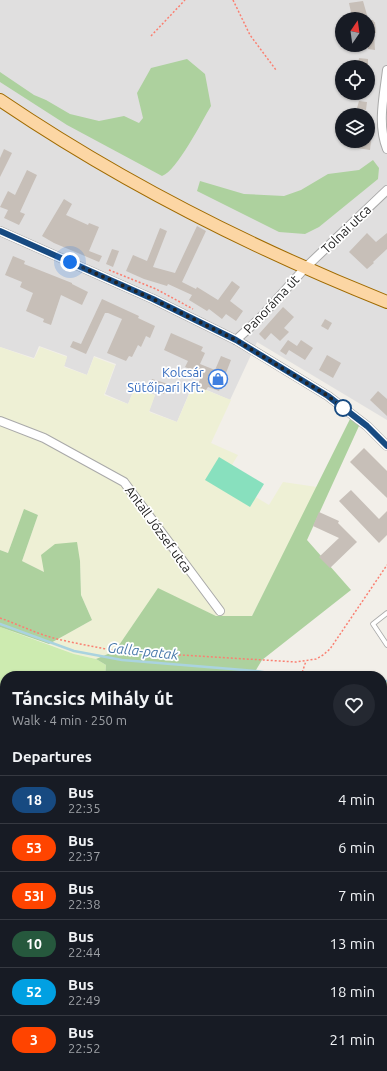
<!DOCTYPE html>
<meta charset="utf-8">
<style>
body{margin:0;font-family:Ubuntu,sans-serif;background:#242831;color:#f1f3f6;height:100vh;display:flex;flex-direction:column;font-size:15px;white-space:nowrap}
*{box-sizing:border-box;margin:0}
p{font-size:13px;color:#9ea1a6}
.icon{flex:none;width:22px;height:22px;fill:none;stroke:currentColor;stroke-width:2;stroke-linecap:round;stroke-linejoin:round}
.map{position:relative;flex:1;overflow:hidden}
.details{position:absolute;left:0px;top:671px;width:387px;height:400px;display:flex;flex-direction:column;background:#171b24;border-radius:16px 16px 0 0;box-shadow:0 1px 3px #0004}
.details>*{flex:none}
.badge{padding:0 8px;border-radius:13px;font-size:14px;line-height:26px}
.needle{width:26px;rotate:13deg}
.tools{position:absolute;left:335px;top:12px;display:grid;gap:8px}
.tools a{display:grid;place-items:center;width:40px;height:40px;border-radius:50%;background:#171b24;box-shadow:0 1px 3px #0004;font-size:20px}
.you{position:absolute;width:20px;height:20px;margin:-10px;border:3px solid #fff;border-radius:50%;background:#1a73e8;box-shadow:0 0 0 6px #1a73e833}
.map>.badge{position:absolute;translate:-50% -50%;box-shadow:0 0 0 2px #fff}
h2{padding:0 12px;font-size:15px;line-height:36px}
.round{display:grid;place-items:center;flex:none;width:42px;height:42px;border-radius:21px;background:#242831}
.summary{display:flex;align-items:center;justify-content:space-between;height:68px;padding:0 12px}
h1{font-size:19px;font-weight:600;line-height:30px}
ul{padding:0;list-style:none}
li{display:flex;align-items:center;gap:12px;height:48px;padding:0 12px;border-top:1px solid #363941}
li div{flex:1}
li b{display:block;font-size:15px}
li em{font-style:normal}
li .badge{min-width:44px;font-weight:700;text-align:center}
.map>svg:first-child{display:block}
.residential{fill:#e0dfdf;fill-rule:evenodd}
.farmland{fill:#eef0d5}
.grass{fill:#cdebb0}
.forest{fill:#add19e}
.pitch{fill:#88e0be}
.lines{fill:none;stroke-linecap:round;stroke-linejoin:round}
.stream{stroke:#aad3df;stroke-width:2.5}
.building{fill:#c7bfb8}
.lane-casing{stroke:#a9a9a9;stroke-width:5.5}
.street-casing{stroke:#a9a9a9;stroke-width:10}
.primary-casing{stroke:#a06b00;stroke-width:14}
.path{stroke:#fa8072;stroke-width:1.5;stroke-dasharray:2 2;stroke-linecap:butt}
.lane{stroke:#fff;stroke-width:4}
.street{stroke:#fff;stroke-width:8}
.primary{stroke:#fcd6a4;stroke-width:12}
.line-casing{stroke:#fff;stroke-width:9}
.line{stroke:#174a81;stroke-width:6}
.walk{stroke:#222;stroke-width:4;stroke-dasharray:0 7.2}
.stop-dot{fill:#fff;stroke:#174a81;stroke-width:2}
.labels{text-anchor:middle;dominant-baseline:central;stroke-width:3.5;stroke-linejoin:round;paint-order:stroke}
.street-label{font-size:13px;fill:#222;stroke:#fff}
.shop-label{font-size:13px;fill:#366cbe;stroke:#fff;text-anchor:end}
.water-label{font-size:14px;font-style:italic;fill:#4a7aab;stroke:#fff}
</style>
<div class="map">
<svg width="387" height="1071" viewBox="0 0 387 1071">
<rect width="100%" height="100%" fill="#f2efe9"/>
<!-- residential -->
<g class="residential">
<path d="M0,0H387V420L257,342L230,400L193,384L177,422L149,411L155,395L135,387L128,404L105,394L116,364L94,356L87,375L64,366L67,356L39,346L34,358L0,347ZM342,19H368V45H342ZM342,67H368V93H342ZM342,115H368V141H342Z"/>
<path d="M0,877L5,882V1066H47L46,1071H0Z"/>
</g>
<!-- farmland -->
<path class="farmland" d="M0,347L34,359L40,347L67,357L64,367L87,375L94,357L115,365L104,395L128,404L135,388L155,395L149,412L177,422L193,385L231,400L211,443L238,455L224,478L269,505L283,482L317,487L252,616H216L158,589L115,651L96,659L74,654L49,644L92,620L81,595L80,561L44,572L22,561L38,515L24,510L8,553L0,550Z"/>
<!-- grass -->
<g class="grass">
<path d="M0,627L74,654L96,659L106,665L105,676H5V882L0,877Z"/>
<path d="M382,681H387V1071H242L235,1066H382Z"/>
</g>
<!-- forest -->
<g class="forest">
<path d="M187,59L205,74L211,106C202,121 177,171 162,176L67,125L0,82V72L34,95L46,100L70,114L99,121L124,116L139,123L143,118L137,93L151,68Z"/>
<path d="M373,160L379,168L378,179L319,227L305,234L279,232L197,191L200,181L244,194L284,196L301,190L328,174L359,170Z"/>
<path d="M350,419L359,426L307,540L351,590L262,660L256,670L289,676H105L106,665L96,659L115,651L158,588L216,616H252Z"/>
<path d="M24,509L38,515L22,561L44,572L41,555L55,544L77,542L80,561L81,595L92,620L49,644L0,627V550L8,553Z"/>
<path d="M49,1066H235L242,1071H47Z"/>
</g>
<!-- pitch -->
<path class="pitch" d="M219,457L264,484L250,507L205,480Z"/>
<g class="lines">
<!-- stream -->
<g class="stream">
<path d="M0,624L74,651L122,660L256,671L289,676"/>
<path d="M382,681H387"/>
</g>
</g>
<!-- building -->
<g class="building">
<path d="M363,1L367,15L352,17L349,3Z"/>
<path d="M368,20H373L374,22H375L376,33H374L375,50L368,49Z"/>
<path d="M359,58L368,59V66L358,65Z"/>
<path d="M359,101L367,102L366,110L357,108Z"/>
<path d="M358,141H371L370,150L357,148Z"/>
<path d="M4,149L12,153L0,177V158Z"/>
<path d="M27,170L37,175L20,212L25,214L19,225L4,218L8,210L0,207L8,191L15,195Z"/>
<path d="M64,199L72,204L66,215L88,225L89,223L99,227L89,251L102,256L99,262L54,243L42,236Z"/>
<path d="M197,226L206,231L182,282L196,289L197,287L218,300L232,281L240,287L230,301L243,311L236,321L226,314L222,319L209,309L207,311L189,300L192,295L168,284L167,286L144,279L126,271L133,255L147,261L160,228L167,231L153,267L175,273Z"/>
<path d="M367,233L376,242L387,233V249L373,262L374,263L367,269L349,252Z"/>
<path d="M112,249L119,251L113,267L106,264Z"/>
<path d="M13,256L25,261L24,264L72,283V284L88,292L82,305L61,295L51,325L43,322L44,319L26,311L33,293L20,287L22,282L5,275Z"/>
<path d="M102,299L139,316L138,318L155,326L150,338L146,336L141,347L138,345L132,357L129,356L126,361L107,353L122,319L108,313H105L86,354L70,347L73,341L81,344Z"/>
<path d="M283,307L294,317L284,328L289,332L280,341L271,333L265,340L259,334Z"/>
<path d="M325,319L332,323L328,330L321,326Z"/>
<path d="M171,333L203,347L201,351L205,353L200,364L215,370L221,356L231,360L219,391L208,387L206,390L197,387L202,374L185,367L188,361L164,350Z"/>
<path d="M288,340L297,346L301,340L313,348L305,360L289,350L286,355L280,351Z"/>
<path d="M327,355L341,363L333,378L319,370Z"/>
<path d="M152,379L168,384L164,394L148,389Z"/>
<path d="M378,391L387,399V416L370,400Z"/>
<path d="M364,448L387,471V498L350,462Z"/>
<path d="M351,490L379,519L387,511V535L379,543L339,501Z"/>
<path d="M319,512L339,521L338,523L357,542L330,568L319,557L339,538L313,526Z"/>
</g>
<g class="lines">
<defs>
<path id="lane" d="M387,613L373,624L387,645"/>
<g id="street">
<path d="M387,70C384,96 377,124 387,149"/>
<path d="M0,231L153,299L236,340L328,396L367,426L387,446"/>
<path d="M236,340L260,318L305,268L387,190"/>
<path d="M0,421L44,438L124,482L220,611"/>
<path d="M0,1004L5,1008"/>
<path d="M31,1071L33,1066"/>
</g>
<path id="primary" d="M0,100C121,182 252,248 387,302"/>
</defs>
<!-- lane casing -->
<use href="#lane" class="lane-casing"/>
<!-- street casing -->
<use href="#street" class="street-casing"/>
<!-- primary casing -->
<use href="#primary" class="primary-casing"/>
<!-- path -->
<g class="path">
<path d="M233,0L250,35L276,70"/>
<path d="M151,36L185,0"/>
<path d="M109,270L156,289L193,309"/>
<path d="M0,618C17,624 33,632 50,637C71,643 93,646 115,651L296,662L316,659L323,655L330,649L387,565"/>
<path d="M301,676L306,661"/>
</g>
<!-- lane -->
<use href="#lane" class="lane"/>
<!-- street -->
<use href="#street" class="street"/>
<!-- primary -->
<use href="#primary" class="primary"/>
</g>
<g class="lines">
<defs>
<path id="line" d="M0,231L153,299L236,340L328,396L367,426L387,446"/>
</defs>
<!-- line casing -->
<use href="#line" class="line-casing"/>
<!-- line -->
<use href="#line" class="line"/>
<!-- walk -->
<path class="walk" d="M70,262L153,299L236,340L328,396L347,411L343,408"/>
</g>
<!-- icons -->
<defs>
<symbol id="shop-ring" viewBox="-11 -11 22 22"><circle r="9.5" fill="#fff" stroke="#3f7fe0" stroke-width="1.5"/><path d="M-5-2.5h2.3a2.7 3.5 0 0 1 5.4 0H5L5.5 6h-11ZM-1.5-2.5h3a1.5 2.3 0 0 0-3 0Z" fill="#3f7fe0"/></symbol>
</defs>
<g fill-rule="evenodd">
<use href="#shop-ring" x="207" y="368" width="22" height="22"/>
</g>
<!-- markers -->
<circle class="stop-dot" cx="343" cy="408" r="8"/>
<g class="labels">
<!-- street labels -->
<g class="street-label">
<text transform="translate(346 229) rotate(-44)">Tolnai utca</text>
<text transform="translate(271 304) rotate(-47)">Panoráma út</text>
<text transform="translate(159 529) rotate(54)">Antall József utca</text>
</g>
<!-- shop labels -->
<g class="shop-label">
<text x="204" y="372">Kolcsár<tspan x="204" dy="15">Sütőipari Kft.</tspan></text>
</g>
<!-- water labels -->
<g class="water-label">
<text transform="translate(143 651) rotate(6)">Galla-patak</text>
</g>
</g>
</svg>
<div class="tools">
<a><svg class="needle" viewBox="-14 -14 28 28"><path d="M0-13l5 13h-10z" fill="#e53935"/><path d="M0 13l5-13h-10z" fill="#9ea1a6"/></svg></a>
<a><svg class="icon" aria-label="locate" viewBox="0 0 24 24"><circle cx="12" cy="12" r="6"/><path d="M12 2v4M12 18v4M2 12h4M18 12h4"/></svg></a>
<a><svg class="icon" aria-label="layers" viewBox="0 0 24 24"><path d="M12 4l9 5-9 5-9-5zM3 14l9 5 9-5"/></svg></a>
</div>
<div class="you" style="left:70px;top:262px"></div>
<section class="details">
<div class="summary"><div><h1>Táncsics Mihály út</h1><p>Walk · 4 min · 250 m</p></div><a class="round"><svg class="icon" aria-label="heart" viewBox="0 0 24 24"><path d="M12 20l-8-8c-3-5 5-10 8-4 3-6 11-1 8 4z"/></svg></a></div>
<h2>Departures</h2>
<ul>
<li><span class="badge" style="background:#174a81;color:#fff">18</span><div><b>Bus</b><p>22:35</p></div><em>4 min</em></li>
<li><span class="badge" style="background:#f40;color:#fff">53</span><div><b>Bus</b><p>22:37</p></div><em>6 min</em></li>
<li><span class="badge" style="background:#f40;color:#fff">53I</span><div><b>Bus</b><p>22:38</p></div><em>7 min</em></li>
<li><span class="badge" style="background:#26583d;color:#fff">10</span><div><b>Bus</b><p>22:44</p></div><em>13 min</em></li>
<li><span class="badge" style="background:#01a0e2;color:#fff">52</span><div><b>Bus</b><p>22:49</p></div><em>18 min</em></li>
<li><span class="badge" style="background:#f40;color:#fff">3</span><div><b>Bus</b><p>22:52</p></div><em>21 min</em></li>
</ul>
</section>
</div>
